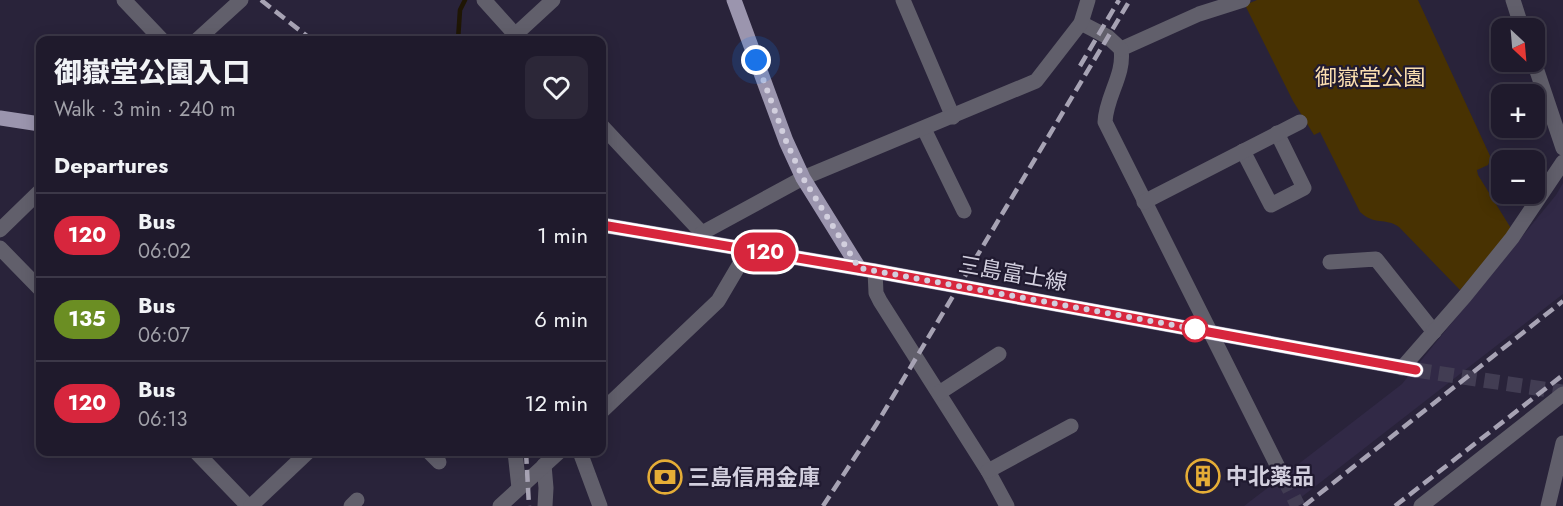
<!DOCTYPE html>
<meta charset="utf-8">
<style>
body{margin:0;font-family:Jost,"Noto Sans JP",sans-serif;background:#2c2738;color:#f1f3f6;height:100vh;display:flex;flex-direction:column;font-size:22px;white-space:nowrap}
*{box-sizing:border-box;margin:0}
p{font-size:20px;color:#a1a1a9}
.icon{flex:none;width:33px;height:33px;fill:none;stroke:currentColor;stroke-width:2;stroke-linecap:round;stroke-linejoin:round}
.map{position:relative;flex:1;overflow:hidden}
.drawer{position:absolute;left:36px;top:36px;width:570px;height:420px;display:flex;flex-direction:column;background:#1f1a2c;border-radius:12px;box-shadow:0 3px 15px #0003,0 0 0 2px #3c3848}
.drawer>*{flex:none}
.badge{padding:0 12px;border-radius:20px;font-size:21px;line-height:39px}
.needle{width:39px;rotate:154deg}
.controls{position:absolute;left:1491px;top:18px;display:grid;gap:12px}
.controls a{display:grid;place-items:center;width:54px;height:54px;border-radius:12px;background:#1f1a2c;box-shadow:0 3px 15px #0003,0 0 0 2px #3c3848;font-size:30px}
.you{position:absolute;width:30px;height:30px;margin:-15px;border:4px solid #fff;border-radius:50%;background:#1a73e8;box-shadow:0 0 0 9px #1a73e833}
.map>.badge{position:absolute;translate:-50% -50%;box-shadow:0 0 0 3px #fff}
h2{padding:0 18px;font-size:22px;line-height:54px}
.round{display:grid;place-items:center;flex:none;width:63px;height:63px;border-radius:12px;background:#2c2738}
.headline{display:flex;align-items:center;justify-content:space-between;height:102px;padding:0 18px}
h1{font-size:28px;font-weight:800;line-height:45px}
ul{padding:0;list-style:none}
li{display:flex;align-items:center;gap:18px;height:84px;padding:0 18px;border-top:2px solid #3c3848}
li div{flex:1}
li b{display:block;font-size:22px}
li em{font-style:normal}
li .badge{min-width:66px;font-weight:700;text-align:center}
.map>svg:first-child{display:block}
.built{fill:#312946}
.green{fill:#483202}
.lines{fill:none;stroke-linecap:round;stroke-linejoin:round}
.stream{stroke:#1f1604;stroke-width:4.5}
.minor-tunnel{stroke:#423d53;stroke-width:15;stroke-dasharray:15 8;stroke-linecap:butt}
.major-tunnel{stroke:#423d53;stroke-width:15;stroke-dasharray:15 8;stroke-linecap:butt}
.minor{stroke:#615f6b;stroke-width:15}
.major{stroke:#9b95ae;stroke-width:15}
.rail{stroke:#a7a3b4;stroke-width:4.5;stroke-dasharray:12 6;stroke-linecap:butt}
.line-casing{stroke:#fff;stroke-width:14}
.line{stroke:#d7263d;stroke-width:9}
.walk{stroke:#d2cfde;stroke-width:6;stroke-dasharray:0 10.8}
.stop-dot{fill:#fff;stroke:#d7263d;stroke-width:3}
.labels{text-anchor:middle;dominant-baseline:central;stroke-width:4.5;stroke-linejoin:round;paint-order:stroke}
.park-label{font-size:22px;fill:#fadeaf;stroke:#201a30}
.street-label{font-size:22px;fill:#d2cfde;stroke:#201a30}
.poi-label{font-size:22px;font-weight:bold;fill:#d2cfde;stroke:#201a30;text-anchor:start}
</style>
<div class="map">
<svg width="1563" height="506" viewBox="0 0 1563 506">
<rect width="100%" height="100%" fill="#29233a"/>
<!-- built -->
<path class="built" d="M1563,183V294L1290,506H1244L1402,384L1556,195Z"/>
<!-- green -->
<path class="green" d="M1257,0H1418L1491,158L1488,165L1477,170L1478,175L1512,230L1460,290L1399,227C1385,217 1375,226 1360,212L1320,132L1314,135L1293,101L1245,5Z"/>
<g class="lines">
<!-- stream -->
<path class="stream" d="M458,40L460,10L465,0"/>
<!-- minor-tunnel -->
<path class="minor-tunnel" d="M1283,477L1298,506"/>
<!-- major-tunnel -->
<path class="major-tunnel" d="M1416,370L1563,392"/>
<!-- minor -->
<g class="minor">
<path d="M124,0L162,40"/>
<path d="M484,0L520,40"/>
<path d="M903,0L953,117"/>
<path d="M1243,0L1199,14L1121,49C1125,75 1106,96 1105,122L1283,477"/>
<path d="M1513,0L1522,28"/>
<path d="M1081,23L1108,37L1121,49"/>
<path d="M515,35L553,0"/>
<path d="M197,40L241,0"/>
<path d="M1534,62L1563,148"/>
<path d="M602,126L702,233L703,242"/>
<path d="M924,129L964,211"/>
<path d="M1243,151L1271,205L1304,188L1277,133"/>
<path d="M1144,202L1300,122"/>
<path d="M0,230L40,191"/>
<path d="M702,233L803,178L1036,81L1081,23L1088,0"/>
<path d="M0,248L40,289"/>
<path d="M1330,262L1376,259L1434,332"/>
<path d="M875,271L876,293L880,301L988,471L1007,506"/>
<path d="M1402,368L1465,296L1512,238L1563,162"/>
<path d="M939,393L999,354"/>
<path d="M602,411L718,301L748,250"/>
<path d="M196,452L248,506"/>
<path d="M429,452L439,462"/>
<path d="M515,452L519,488"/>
<path d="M580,452L600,506"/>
<path d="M544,465L546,488L545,506"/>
<path d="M988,471L1071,426"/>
<path d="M251,506L308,452"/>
<path d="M351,506L357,500"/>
<path d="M500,506L559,452"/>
<path d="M1421,506L1563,394"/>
<path d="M1548,506L1563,443"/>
</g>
<!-- major -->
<g class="major">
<path d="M734,0L786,141L803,178L859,268"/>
<path d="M0,118L40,124"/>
<path d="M602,225L875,271L1416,370"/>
</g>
<!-- rail -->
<g class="rail">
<path d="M261,0L312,40"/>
<path d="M1080,66L1119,0"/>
<path d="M526,452L529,506"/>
<path d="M823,506L876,425L1130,0"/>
<path d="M1304,506L1563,301"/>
<path d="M1395,506L1563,375"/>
</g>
</g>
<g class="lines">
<defs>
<path id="line" d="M602,225L875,271L1416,370"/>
</defs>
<!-- line casing -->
<use href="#line" class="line-casing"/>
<!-- line -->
<use href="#line" class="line"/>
<!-- walk -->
<path class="walk" d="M756,60L786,141L803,178L859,268L1195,329"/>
</g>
<!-- icons -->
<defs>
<symbol id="building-ring" viewBox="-11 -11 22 22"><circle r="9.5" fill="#201a30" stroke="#e5ad36" stroke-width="1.5"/><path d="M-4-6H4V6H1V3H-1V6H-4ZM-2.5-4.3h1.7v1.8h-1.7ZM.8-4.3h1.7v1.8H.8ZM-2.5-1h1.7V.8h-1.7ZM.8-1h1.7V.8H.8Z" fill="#e5ad36"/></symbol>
<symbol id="bank-ring" viewBox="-11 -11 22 22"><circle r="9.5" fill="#201a30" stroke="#e5ad36" stroke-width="1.5"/><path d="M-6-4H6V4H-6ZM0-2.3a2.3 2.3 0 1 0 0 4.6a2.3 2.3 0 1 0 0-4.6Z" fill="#e5ad36"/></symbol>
</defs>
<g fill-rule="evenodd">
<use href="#building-ring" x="1184" y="457" width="38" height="38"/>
<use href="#bank-ring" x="646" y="458" width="38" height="38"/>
</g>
<!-- markers -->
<circle class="stop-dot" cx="1195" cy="329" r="12"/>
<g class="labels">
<!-- park labels -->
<g class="park-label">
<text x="1370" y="77">御嶽堂公園</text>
</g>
<!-- street labels -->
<g class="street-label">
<text transform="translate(1013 273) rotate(10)">三島富士線</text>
</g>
<!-- poi labels -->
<g class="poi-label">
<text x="1226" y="476">中北薬品</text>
<text x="688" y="477">三島信用金庫</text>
</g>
</g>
</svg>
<div class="controls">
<a><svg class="needle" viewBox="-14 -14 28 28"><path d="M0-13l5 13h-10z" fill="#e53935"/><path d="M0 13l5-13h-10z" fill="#a1a1a9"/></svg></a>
<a>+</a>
<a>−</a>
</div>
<div class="you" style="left:756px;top:60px"></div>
<b class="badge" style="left:765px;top:252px;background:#d7263d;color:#fff">120</b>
<section class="drawer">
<div class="headline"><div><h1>御嶽堂公園入口</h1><p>Walk · 3 min · 240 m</p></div><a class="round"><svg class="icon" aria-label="heart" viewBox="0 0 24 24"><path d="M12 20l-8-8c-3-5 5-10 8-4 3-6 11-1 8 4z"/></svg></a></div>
<h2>Departures</h2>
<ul>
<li><span class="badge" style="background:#d7263d;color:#fff">120</span><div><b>Bus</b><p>06:02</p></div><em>1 min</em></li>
<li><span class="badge" style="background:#6b8e23;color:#fff">135</span><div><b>Bus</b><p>06:07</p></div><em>6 min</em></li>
<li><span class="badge" style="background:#d7263d;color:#fff">120</span><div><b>Bus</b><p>06:13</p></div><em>12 min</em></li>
</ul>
</section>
</div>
